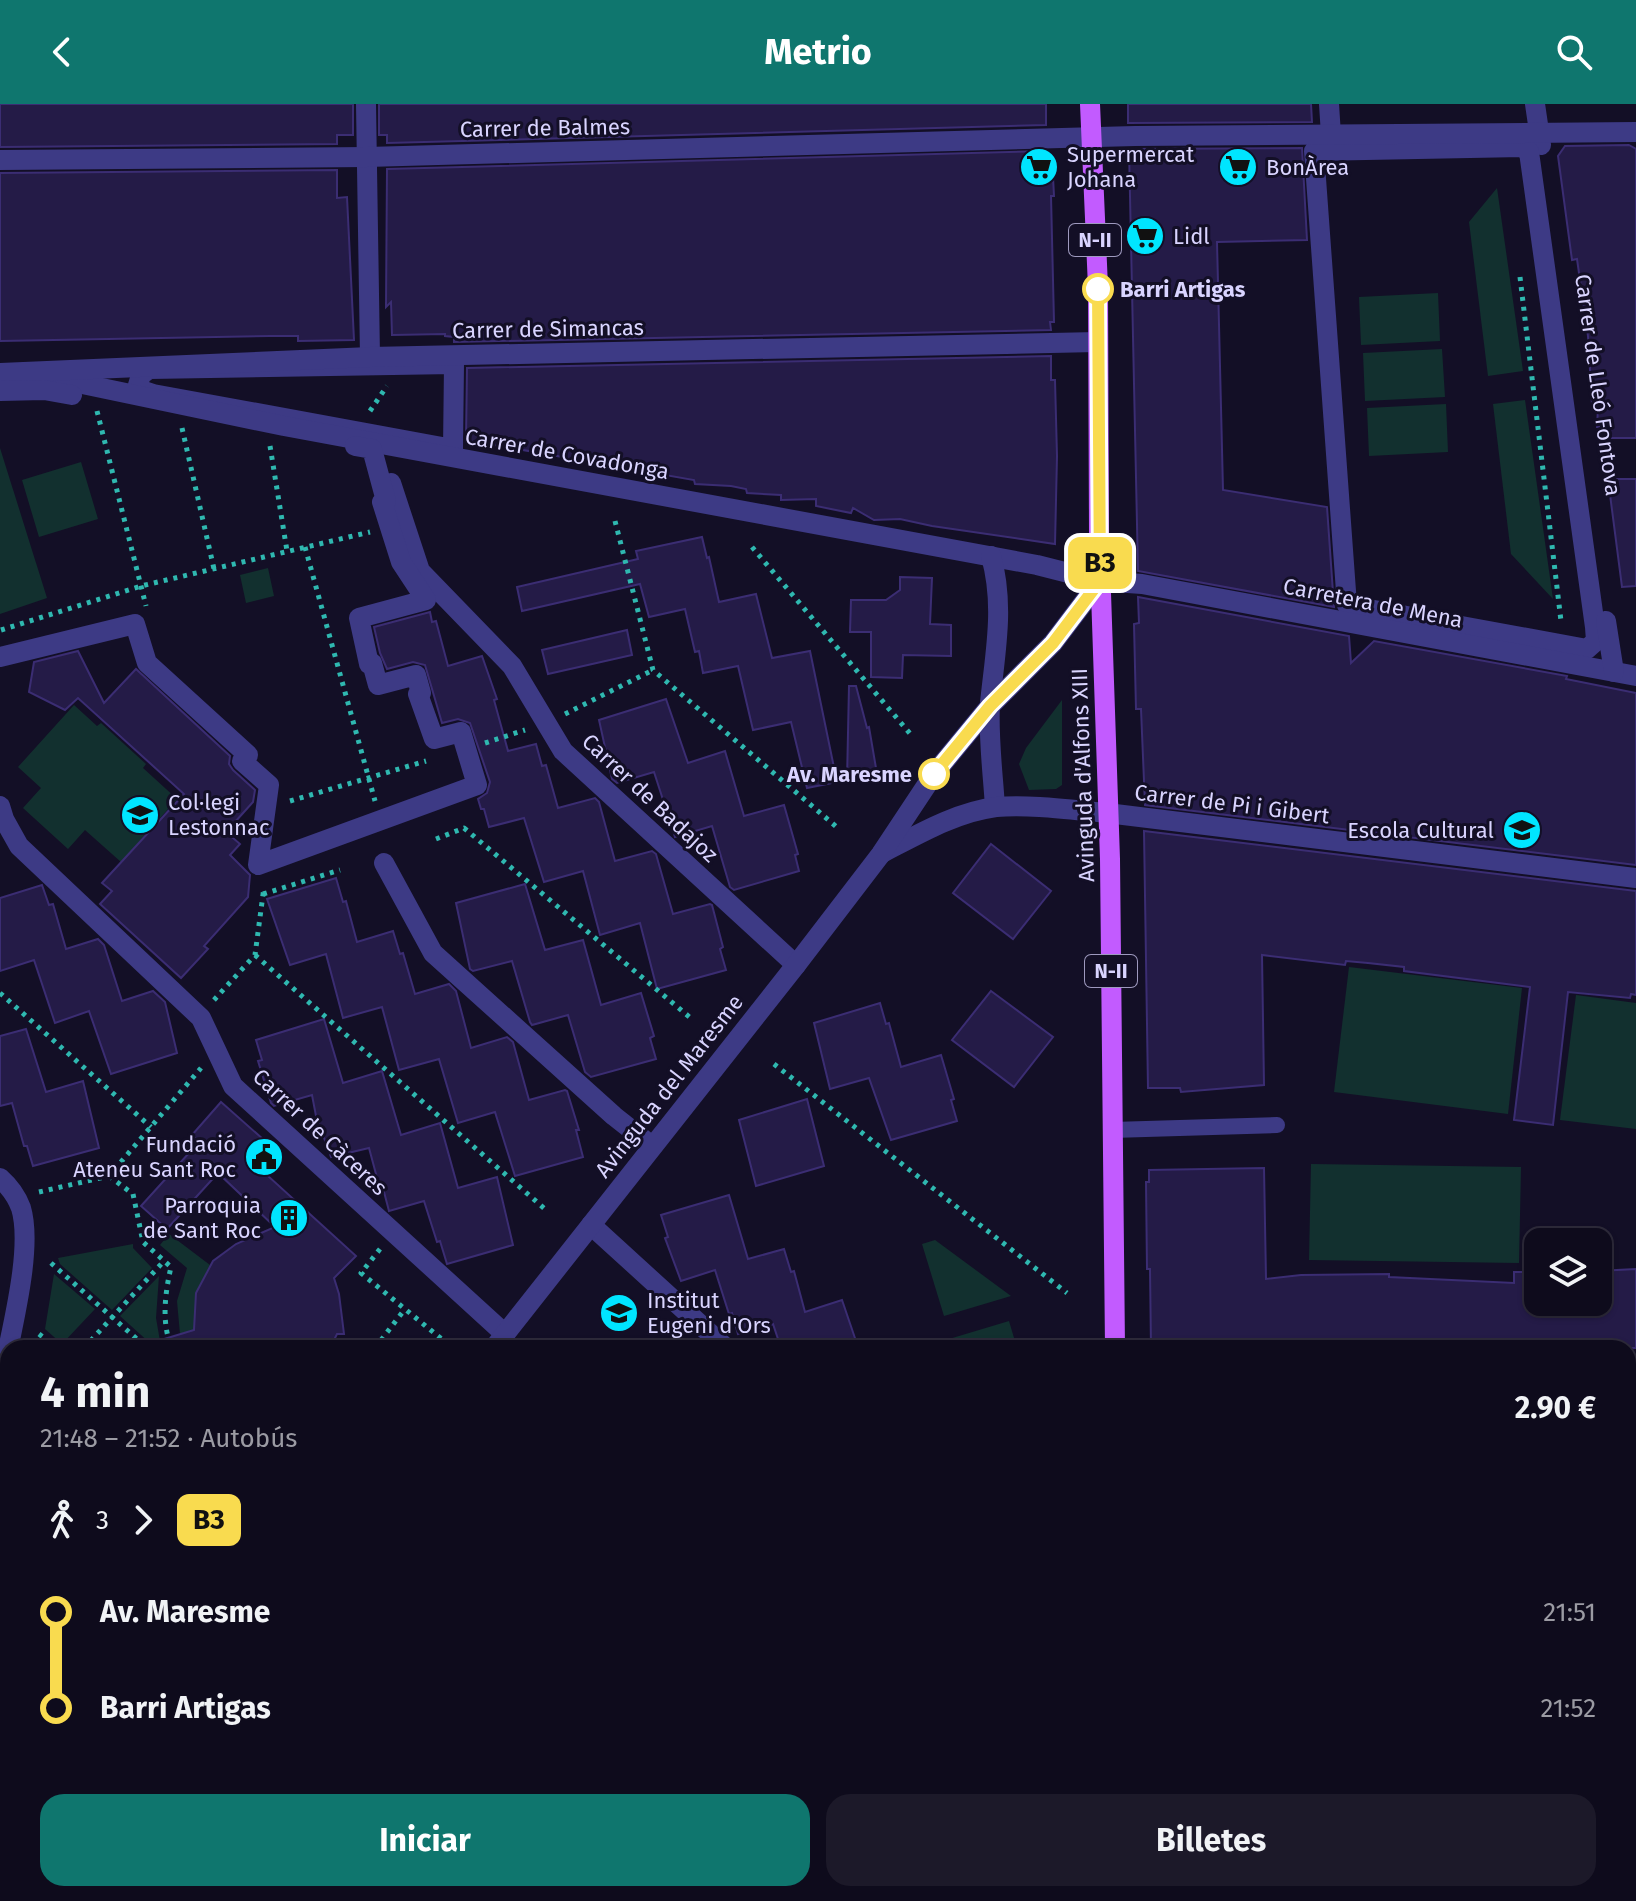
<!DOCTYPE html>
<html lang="es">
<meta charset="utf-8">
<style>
body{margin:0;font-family:"Fira Sans",sans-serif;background:#1c1929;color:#f1f3f6;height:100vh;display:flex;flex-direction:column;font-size:30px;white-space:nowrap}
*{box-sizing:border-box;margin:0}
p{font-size:26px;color:#9b9ba3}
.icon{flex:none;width:44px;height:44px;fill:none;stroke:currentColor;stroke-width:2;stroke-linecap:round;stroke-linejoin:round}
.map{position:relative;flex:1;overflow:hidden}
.panel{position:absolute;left:0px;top:1236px;width:1636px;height:562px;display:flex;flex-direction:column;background:#0e0b1c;border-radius:24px 24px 0 0;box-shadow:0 2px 6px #0004,0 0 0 2px #2e2b3b}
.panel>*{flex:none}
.badge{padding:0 16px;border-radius:12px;font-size:28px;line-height:52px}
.fabs{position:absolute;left:1524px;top:1124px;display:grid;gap:16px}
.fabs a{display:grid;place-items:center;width:88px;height:88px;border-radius:16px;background:#0e0b1c;box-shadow:0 2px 6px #0004,0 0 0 2px #2e2b3b;font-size:40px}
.map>.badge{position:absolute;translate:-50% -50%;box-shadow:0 0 0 4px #fff}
.legs{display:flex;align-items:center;gap:12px;height:88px;padding:0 40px;font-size:26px}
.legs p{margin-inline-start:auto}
.head{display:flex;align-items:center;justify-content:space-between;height:136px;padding:0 40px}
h1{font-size:44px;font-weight:700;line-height:60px}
.primary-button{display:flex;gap:16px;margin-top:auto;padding:16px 40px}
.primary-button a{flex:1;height:92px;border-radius:24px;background:#0f766e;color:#fff;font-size:32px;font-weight:700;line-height:92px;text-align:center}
.primary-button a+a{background:#1c1929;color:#f1f3f6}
ul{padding:0 40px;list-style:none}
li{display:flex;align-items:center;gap:28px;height:96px;font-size:30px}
li i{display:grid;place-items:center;width:12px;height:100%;margin:0 10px;background:currentColor}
li i::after{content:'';width:20px;height:20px;margin:-10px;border:6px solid;border-radius:50%;background:#0e0b1c}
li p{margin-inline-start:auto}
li:first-child i{background:linear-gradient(#0000 50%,currentColor 0)}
li:last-child i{background:linear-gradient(currentColor 50%,#0000 0)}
header{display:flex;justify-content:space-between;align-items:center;height:104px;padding:0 40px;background:#0f766e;color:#fff;font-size:36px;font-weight:700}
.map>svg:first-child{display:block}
.green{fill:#12302f}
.building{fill:#241b47;stroke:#3b2d73;stroke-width:2}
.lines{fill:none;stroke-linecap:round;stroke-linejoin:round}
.path{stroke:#2fb8b0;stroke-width:5;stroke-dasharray:4 6;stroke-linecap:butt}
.lane{stroke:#3d3a85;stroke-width:16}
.street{stroke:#3d3a85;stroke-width:20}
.primary{stroke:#c25bff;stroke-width:20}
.highway{stroke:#ff4fa3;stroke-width:24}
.line-1-casing{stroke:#fff;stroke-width:18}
.line-1{stroke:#f9db4f;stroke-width:12}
.stop-1-dot{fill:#fff;stroke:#f9db4f;stroke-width:4}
.labels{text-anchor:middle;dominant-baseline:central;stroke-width:6;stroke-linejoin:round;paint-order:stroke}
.shield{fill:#130f26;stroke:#9e99be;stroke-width:2}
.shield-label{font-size:20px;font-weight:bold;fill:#d9d4ff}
.street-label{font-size:22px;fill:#d9d4ff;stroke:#130f26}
.poi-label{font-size:22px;fill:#d9d4ff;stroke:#130f26;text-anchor:start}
.stop-label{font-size:22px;font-weight:bold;fill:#d9d4ff;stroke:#130f26;text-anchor:start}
</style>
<header><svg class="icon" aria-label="back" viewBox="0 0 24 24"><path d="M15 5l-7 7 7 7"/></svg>Metrio<svg class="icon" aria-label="search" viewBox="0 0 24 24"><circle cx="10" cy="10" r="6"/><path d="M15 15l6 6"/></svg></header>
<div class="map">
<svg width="1636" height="1797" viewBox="0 0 1636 1797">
<rect width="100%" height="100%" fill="#130f26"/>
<!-- green -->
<g class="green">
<path d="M1497,84L1523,267L1488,272L1469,118Z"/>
<path d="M1438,189L1440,237L1361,241L1359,193Z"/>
<path d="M1442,245L1445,293L1365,297L1363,249Z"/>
<path d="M1525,296L1553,495L1511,450L1493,300Z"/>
<path d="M1446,300L1448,348L1369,352L1367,304Z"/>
<path d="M0,344L47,494L0,510Z"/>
<path d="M81,358L98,415L39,433L22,376Z"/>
<path d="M268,464L274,492L246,499L240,471Z"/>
<path d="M1062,596V681L1056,685L1029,686L1019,660L1026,644Z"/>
<path d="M74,601L97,622L101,619L146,660L143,664L177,695L121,758L85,726L68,745L23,704L41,684L18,663Z"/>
<path d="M1349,863L1522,884L1508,1010L1334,988Z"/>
<path d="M1576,891L1636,899V1025L1560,1016Z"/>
<path d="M1311,1060L1521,1063L1519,1159L1309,1156Z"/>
<path d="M169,1130L210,1161L196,1189V1225L180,1230L177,1197L187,1164L160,1141Z"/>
<path d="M935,1136L1011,1192L944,1212L922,1140Z"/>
<path d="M133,1140V1144L152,1164L112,1206L60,1160L58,1154Z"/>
<path d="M54,1170L95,1205L62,1240L45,1225Z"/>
<path d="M159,1172L156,1214L160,1237L151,1240L120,1212Z"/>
<path d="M1009,1217L1017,1244H919Z"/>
<path d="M567,1790H1085V1797H573Z"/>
<path d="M1427,1790H1556L1581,1794L1580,1797H1427Z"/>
</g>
<!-- building -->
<g class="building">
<path d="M0,0H353V31H337V40L0,43Z"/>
<path d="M379,0H1046V21L387,39V31H379Z"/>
<path d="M1128,0H1311L1312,18L1128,19Z"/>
<path d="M1629,41L1636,45V334H1602L1600,323H1597L1598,304L1592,300L1588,232L1577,155L1572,156L1558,52L1565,42Z"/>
<path d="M1302,44L1307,136L1217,138L1223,386L1327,403L1334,503L1138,467L1129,45Z"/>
<path d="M1046,47L1052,53L1054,92H1051L1054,218H1050L1051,226L454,238V233L445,232V230L392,231L391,198L386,203L387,65Z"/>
<path d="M337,66V94L347,93L354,236L298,237V232H270L0,237V69Z"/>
<path d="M1051,252V276H1055L1057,352L1055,440L932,422L900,415L874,416L853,404L851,409L816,402V395L781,396V391L747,389L746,385L731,382L695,380L694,376L466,336L467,264Z"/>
<path d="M1608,375H1636V482L1622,483Z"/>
<path d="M702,433L707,454L709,453L719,498L756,490L772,554L810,547L837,678L807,684L791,618L753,626L738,562L703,569L699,547L695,548L685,505L649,513L640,480L522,507L517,483L638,455L636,447Z"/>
<path d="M900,473L932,474L930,520L951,521V552L903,551L902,574L871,573V528H850L851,496H886L900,486Z"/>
<path d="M1138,493L1349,532L1351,559L1374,537L1567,572L1566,575L1636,589V761L1145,701L1141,605H1136L1134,520L1139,519Z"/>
<path d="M430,508L432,518L436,517L448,562L482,552L497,595L494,596L508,647L536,640L542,662L546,661L558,704L595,694L599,698L615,757L652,747L656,750L673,810L710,800L712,801L723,843L720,845L726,866L657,885L640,819L600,831L583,767L544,778L524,714L489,723L484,705H481L478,695L487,689L490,678L470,619L458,615L442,619L425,561L413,558L387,565L380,549L374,523Z"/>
<path d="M627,526L632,551L548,570L542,546Z"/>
<path d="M78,547L104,599L136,565L230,652L229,660L233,666L255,686L253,698L226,728L240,740L230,751L250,771L248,793L204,842L208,845L181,874L100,800L112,787L102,779L184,690L78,594L65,606L29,588L34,558Z"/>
<path d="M849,582H856L867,624L869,623L877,670L847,676Z"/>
<path d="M666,595L688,659L725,647L744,712L784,701L798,750L795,751L799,767L734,786L730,783L712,722L675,733L654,668L617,679L612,675L599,616Z"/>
<path d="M1144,727L1636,787V891L1631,890L1630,894L1568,888L1553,1021L1514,1016L1530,883L1404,867V863L1368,859L1346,857L1345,861L1262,851L1264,981L1181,988L1180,984H1148Z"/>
<path d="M991,740L1051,787L1013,835L953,789Z"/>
<path d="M336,774L343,798L346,797L357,838L393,827L400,850L403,849L415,890L449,880L456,887L471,944L507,933L513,938L529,996L565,986L567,987L579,1026H576L583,1053L515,1072L495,1008L458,1019L439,955L399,966L382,903L343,914L326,850L290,861L267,795Z"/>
<path d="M525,780L545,846L583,836L601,901L641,889L654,932L650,934L656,955L591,973L585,968L568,911L532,921L530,918L512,857L473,867L470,865L456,799Z"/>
<path d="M42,781L49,801L53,800L66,845L98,835L104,841L122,897L153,887L165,898L177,949L111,970L89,907L55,919L34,856L0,867V794Z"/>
<path d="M991,887L1053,933L1014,983L952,936Z"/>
<path d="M880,899L886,920L889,919L901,963L941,951L954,995L951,996L957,1017L891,1036L869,974L830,985L814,919Z"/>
<path d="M324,915L343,979L382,967L401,1031L440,1019L458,1084L497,1073L513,1141L447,1160L440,1137L437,1138L424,1097L389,1107L383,1084L380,1085L369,1044L331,1053L316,1012L312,991L274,1002L271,999L258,957L262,956L256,936Z"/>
<path d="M26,925L46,988L83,977L99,1044L33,1062L27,1042H24L12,999L0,1002V932Z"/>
<path d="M807,995L824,1062L756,1082L739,1016Z"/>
<path d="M221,998L273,1044L257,1062L356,1152L334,1174L339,1190L344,1230H337L330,1244H152L151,1239L194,1226L196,1189L213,1157L236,1140L275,1123L218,1069L167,1125L141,1102L199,1038L192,1031Z"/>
<path d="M1264,1064L1266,1175L1301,1171L1389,1170V1173L1514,1179V1168H1538V1198H1598V1167L1636,1165V1244H1151L1150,1165H1147L1146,1078H1149V1066Z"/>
<path d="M729,1091L748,1155L784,1145L791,1168L794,1167L805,1208L842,1196L857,1240L845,1244H781L773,1220L738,1230L732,1209L729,1210L715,1166L681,1177L665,1134L668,1133L661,1111Z"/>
</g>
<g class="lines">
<!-- path -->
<g class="path">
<path d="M1520,173L1561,517"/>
<path d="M97,307L146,502"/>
<path d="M370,307L387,282"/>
<path d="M182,324L214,465"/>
<path d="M270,342L287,447"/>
<path d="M615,417L653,566L839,725"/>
<path d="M305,443L375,697"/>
<path d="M752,443L912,632"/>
<path d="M1,526L141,482L370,428"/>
<path d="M565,610L653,566"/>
<path d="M485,639L525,626"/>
<path d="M290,697L426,657"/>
<path d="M436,735L464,724L693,916"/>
<path d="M263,790L340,766"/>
<path d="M255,851L546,1106"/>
<path d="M0,889L151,1023"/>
<path d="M214,896L255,851L264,783"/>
<path d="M774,960L1067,1189"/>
<path d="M109,1072L133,1090L143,1138L171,1163C165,1189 161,1220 172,1244"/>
<path d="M39,1088L109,1072L201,964"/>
<path d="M380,1145L361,1169L444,1237"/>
<path d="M51,1159L147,1244"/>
<path d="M39,1230L57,1244"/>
<path d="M84,1244L164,1157"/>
<path d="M375,1244L405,1205"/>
<path d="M0,1541L8,1532"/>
</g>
<!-- lane -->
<path class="lane" d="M1112,1026L1277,1021"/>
<!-- street -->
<g class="street">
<path d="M366,0L370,253"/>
<path d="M1329,0L1331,31"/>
<path d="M1535,0L1541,41"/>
<path d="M1522,43L1529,48L1595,523L1596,537L1587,545L1347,501L1314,47Z"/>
<path d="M0,56L367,53L1135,32L1636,28"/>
<path d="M454,260L453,345L153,290L144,287L138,281L141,271L149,265Z"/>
<path d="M25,268L284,322L1037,461L1100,477L1142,480L1636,572"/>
<path d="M0,269L370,253L1097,238"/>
<path d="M0,287L44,286L72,291"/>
<path d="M391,379L420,467L512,562L563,647L796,861"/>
<path d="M991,452C1005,502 995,549 990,599C988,633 993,670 995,703"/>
<path d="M1606,517L1614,568"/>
<path d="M0,553L135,520L147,559L248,651L242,657L269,681L258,761L477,681L461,628L434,635L418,590L421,589L416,571L378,581L372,559L369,560L359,514L426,496L401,458L382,398L386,397L372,345L355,342"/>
<path d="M0,702L4,715L19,742L201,914L233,982L505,1230"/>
<path d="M882,749C917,731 956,708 996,703C1030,700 1073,706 1107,709L1636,774"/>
<path d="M384,759L433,849L614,1012L652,1042"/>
<path d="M0,1074C9,1082 17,1093 21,1104C33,1144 12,1223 4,1265"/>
<path d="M591,1121L726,1244"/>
<path d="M494,1244L796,861L881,750L934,670L990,602L1053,539L1100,477"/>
<path d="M1628,1329L1636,1330"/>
<path d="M0,1465L8,1472"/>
<path d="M0,1660L8,1668"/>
<path d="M0,1737L8,1744"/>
<path d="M0,1768L8,1760"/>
<path d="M1628,1780L1636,1782"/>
<path d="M339,1790L345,1797"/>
<path d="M539,1790L545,1797"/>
<path d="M1574,1790L1621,1797"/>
<path d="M54,1797L60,1790"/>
<path d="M1355,1797V1790"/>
</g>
<!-- primary -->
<g class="primary">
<path d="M1090,0L1098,183L1099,430L1110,755L1115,1244"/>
<path d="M1124,1790V1797"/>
</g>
<!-- highway -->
<g class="highway">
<path d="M0,1322L8,1329"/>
<path d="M0,1403L8,1410"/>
<path d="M393,1790L399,1797"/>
<path d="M476,1790L482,1797"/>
</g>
</g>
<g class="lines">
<defs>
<path id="line-1" d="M934,670L990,602L1053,539L1100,477L1098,185"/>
</defs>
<!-- line-1 casing -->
<use href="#line-1" class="line-1-casing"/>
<!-- line-1 -->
<use href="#line-1" class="line-1"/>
</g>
<!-- icons -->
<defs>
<symbol id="supermarket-disc" viewBox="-11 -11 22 22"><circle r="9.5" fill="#00e5ff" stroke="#130f26"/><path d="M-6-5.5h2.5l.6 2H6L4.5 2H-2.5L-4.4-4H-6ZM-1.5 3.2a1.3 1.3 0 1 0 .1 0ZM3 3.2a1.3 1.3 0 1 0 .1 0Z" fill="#111"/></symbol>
<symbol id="school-disc" viewBox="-11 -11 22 22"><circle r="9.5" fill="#00e5ff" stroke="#130f26"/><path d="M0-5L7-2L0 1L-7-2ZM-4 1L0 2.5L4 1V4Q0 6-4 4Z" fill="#111"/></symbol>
<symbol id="civic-disc" viewBox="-11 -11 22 22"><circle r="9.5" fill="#00e5ff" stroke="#130f26"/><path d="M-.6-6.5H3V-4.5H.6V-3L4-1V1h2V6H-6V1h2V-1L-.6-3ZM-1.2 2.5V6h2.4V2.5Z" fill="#111"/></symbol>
<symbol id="building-disc" viewBox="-11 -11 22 22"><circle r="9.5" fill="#00e5ff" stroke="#130f26"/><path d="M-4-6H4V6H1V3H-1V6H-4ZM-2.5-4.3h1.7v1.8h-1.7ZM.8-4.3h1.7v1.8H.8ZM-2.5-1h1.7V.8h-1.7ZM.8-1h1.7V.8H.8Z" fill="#111"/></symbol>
</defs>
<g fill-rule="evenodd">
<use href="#supermarket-disc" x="1017" y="41" width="44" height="44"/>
<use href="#supermarket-disc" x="1216" y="41" width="44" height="44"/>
<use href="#supermarket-disc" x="1123" y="110" width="44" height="44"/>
<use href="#school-disc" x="118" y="689" width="44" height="44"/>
<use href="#school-disc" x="1500" y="704" width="44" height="44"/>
<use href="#civic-disc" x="242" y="1031" width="44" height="44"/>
<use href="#building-disc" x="267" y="1092" width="44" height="44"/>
<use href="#school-disc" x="597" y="1187" width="44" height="44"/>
</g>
<!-- markers -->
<g class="stop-1-dot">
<circle cx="1098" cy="185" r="14"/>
<circle cx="934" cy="670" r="14"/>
</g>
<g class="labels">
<!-- shield labels -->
<g class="shield">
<rect x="1069" y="120" width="52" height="32" rx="6"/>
<rect x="1085" y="851" width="52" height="32" rx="6"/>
</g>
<g class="shield-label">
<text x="1095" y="136">N-II</text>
<text x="1111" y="867">N-II</text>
</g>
<!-- street labels -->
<g class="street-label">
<text transform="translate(545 24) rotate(-1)">Carrer de Balmes</text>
<text transform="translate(548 225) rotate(-1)">Carrer de Simancas</text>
<text transform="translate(1598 281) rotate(82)">Carrer de Lleó Fontova</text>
<text transform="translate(567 350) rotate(10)">Carrer de Covadonga</text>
<text transform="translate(1373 499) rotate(11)">Carretera de Mena</text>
<text transform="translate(1083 671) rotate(-92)">Avinguda d'Alfons XIII</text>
<text transform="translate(650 694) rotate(43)">Carrer de Badajoz</text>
<text transform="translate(1232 700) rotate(7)">Carrer de Pi i Gibert</text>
<text transform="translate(669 982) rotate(-52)">Avinguda del Maresme</text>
<text transform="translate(320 1028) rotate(43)">Carrer de Càceres</text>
</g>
<!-- poi labels -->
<g class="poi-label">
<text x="1067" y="50">Supermercat<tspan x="1067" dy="25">Johana</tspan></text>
<text x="1266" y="63">BonÀrea</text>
<text x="1173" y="132">Lidl</text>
<text x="168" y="698">Col·legi<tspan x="168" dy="25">Lestonnac</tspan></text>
<text x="1494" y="726" text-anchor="end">Escola Cultural</text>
<text x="236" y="1040" text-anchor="end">Fundació<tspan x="236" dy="25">Ateneu Sant Roc</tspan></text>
<text x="261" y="1101" text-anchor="end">Parroquia<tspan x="261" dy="25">de Sant Roc</tspan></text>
<text x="647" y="1196">Institut<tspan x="647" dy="25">Eugeni d'Ors</tspan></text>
</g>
<!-- stop labels -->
<g class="stop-label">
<text x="1120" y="185">Barri Artigas</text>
<text x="912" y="670" text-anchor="end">Av. Maresme</text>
</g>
</g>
</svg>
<div class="fabs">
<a><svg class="icon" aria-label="layers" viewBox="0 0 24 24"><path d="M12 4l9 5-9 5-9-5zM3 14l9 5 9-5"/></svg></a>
</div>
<b class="badge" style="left:1100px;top:459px;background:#f9db4f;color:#111">B3</b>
<section class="panel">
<div class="head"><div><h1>4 min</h1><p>21:48 – 21:52 · Autobús</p></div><b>2.90 €</b></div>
<div class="legs"><svg class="icon" aria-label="walk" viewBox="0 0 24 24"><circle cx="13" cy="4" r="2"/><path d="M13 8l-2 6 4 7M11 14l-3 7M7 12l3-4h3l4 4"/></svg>3<svg class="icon" aria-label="forward" viewBox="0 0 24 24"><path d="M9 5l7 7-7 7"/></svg><b class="badge" style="background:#f9db4f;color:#111">B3</b></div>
<ul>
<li><i style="color:#f9db4f"></i><b>Av. Maresme</b><p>21:51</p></li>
<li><i style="color:#f9db4f"></i><b>Barri Artigas</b><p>21:52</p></li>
</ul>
<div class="primary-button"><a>Iniciar</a><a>Billetes</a></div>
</section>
</div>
